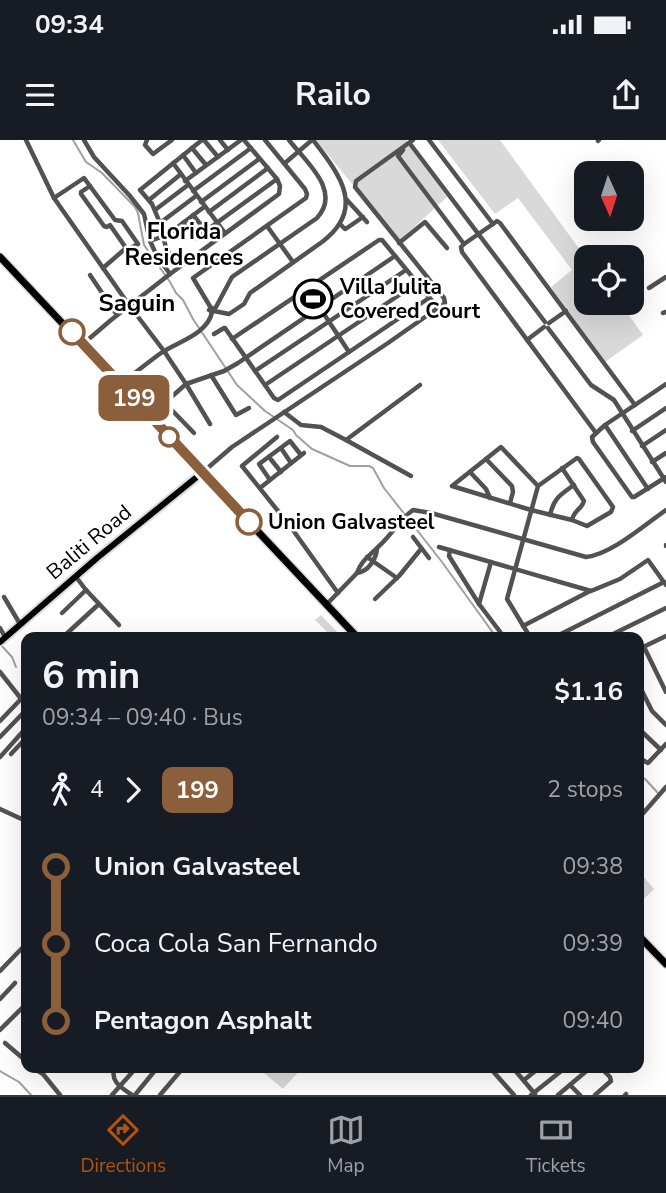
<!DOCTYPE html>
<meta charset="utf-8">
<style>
body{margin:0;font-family:"Nunito Sans",sans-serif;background:#242831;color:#f1f3f6;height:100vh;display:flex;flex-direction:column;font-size:26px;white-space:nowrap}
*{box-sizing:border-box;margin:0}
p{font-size:23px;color:#9ea1a6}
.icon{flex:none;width:38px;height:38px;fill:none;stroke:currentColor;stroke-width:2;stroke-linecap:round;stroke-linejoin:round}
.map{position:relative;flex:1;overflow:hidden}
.details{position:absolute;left:21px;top:492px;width:623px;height:441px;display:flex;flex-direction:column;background:#171b24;border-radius:14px;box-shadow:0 7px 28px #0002}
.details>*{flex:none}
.badge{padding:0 14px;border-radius:10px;font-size:24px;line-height:46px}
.needle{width:46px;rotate:177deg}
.tools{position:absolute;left:574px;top:21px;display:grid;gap:14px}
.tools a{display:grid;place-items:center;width:70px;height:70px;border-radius:14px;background:#171b24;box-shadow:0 7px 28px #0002;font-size:35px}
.map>.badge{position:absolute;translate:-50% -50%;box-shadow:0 0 0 4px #fff}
.legs{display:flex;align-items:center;gap:10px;height:77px;padding:0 21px;font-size:23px}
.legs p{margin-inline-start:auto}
.headline{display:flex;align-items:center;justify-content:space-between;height:119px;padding:0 21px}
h1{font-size:38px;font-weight:700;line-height:52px}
ul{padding:0 21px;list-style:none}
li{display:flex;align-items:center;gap:24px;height:77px;font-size:26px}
li i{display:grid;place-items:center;width:10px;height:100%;margin:0 9px;background:currentColor}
li i::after{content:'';width:18px;height:18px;margin:-9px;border:5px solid;border-radius:50%;background:#171b24}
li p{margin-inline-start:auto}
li:first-child i{background:linear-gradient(#0000 50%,currentColor 0)}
li:last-child i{background:linear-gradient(currentColor 50%,#0000 0)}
.status{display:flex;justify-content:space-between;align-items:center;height:49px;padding:0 35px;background:#171b24;direction:ltr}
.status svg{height:19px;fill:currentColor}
header{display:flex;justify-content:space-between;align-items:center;height:91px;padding:0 21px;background:#171b24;font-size:32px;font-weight:700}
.menu{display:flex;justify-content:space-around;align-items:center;height:98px;border-top:2px solid #363941;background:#171b24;font-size:19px;color:#9ea1a6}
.menu a{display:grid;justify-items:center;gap:4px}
.menu .selected{color:#b45309}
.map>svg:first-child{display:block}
.green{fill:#d9d9d9}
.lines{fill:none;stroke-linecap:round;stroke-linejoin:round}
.stream{stroke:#a0a0a0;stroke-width:2}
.major-casing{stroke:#dbdbdb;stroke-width:10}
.highway-casing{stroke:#dbdbdb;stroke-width:10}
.minor{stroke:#525252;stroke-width:4.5}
.major{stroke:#000;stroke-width:6}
.highway{stroke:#000;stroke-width:7}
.line-1-casing{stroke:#fff;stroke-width:16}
.line-1{stroke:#8b5e3c;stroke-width:10}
.stop-1-dot{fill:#fff;stroke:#8b5e3c;stroke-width:3.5}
.labels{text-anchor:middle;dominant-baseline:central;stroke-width:5;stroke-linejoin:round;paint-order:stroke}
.poi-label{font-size:21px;font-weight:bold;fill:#000;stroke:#fff;text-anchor:start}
.stop-label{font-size:21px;font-weight:bold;fill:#000;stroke:#fff;text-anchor:start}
.street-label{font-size:21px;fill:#000;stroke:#fff}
.neighbourhood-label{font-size:23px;font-weight:bold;fill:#000;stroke:#fff}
.quarter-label{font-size:24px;font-weight:bold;fill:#000;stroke:#fff}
</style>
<div class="status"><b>09:34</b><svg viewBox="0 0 49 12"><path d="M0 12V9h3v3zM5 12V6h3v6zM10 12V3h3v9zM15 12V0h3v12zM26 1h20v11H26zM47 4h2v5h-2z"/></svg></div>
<header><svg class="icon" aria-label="menu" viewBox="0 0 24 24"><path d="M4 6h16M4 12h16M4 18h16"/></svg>Railo<svg class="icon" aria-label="share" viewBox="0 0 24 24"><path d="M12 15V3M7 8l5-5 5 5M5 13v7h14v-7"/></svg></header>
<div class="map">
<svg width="666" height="955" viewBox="0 0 666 955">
<rect width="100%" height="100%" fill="#fff"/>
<!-- green -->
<g class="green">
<path d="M316,0H406L447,57L399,101Z"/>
<path d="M438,0H500L586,118V163H620L643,195L605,222L551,147L572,130L518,58L495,74Z"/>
<path d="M321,475L337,492L332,497L315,480Z"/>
<path d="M642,735L654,749L639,764V739Z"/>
<path d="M258,928H302L283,949Z"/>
</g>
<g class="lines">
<!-- stream -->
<g class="stream">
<path d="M73,0L86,22L102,33L135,67L138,73L144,105L170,142L176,153L183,160L193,179L237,245L265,271L293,290L296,295L312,309L350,326H369L373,328L384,348L442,422L496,497"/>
<path d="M1,505L12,517L16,527"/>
<path d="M639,635L645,639L658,653"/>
<path d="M0,931L19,942L31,955"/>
</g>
<defs>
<path id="major" d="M0,502L97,418L203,332"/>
<g id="highway">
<path d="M0,117L357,497"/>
<path d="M639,796L666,824"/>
</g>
</defs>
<!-- major casing -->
<use href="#major" class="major-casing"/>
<!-- highway casing -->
<use href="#highway" class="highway-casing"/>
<!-- minor -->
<g class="minor">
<path d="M26,0L54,58L129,165L164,211L186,244L210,284"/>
<path d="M84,0L94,17L130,56L144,74L150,101"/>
<path d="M147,0L145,5L153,14L172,0"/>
<path d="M204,0L218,17"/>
<path d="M220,0L228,10"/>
<path d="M429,0L493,84L497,81L500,83L635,265"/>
<path d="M598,1L599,0"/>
<path d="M411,5L545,182"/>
<path d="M192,8L206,25"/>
<path d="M403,10L398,16L464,104L461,107L462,112L596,293"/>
<path d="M183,15L196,33"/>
<path d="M173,23L225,93"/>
<path d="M285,23L312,0"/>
<path d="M185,41L241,0"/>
<path d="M90,46L81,52V54L104,86L107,87L110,85L126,108"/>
<path d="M193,51L251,8"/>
<path d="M54,58L84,38L115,80L122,81L138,104L129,109L126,108L103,128"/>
<path d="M149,60L181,34"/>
<path d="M347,60L367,82"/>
<path d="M201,62L259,19"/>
<path d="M155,70L188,45"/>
<path d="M209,72L268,28"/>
<path d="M193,75L206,91"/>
<path d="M160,83L152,64L140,50L202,0"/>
<path d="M183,83L196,98L277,39"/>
<path d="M340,84L345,89L347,88L363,77"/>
<path d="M267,86L293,122"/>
<path d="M399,103L425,82L447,108"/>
<path d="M464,104L493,84"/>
<path d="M179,127L166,108L160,83L196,56"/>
<path d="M170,134L157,116L150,101L167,95L204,67"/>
<path d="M90,135L117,175"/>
<path d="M649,148L666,137"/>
<path d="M211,168L193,138L306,58L307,54L305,49L265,0"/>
<path d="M320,168L349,212"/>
<path d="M214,170L212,172L209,170L211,168L213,169L216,167L232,137L317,78C342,51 306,22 289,0"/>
<path d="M214,171L229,174L244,164L250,153L322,102C367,68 339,34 313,0"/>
<path d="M663,173L666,172"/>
<path d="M549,183L566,171"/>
<path d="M548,188L591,245L614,260L666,342"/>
<path d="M214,194L224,188H225L274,258L278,260L429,158"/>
<path d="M232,199L379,100H382L438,168"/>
<path d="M527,200L544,187"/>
<path d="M83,204L111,180L170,134L279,54L280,46L277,39L244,0"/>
<path d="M255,231L406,130"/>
<path d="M211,235L236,275L249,268"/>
<path d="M120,244C134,234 147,223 161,213C177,202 208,194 212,172"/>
<path d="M666,244L605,285L592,297L593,302L632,357H634L666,337"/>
<path d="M265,245L417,143"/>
<path d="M164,262L194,293"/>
<path d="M284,272L301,285L321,287L346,300L420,245"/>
<path d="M150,276L186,244L224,231L238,223L395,116"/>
<path d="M605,285L648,349"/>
<path d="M632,291L666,268"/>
<path d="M277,297L242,326L290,386L338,453"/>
<path d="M346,300L411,336"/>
<path d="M642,306L666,290"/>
<path d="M281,308L291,323"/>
<path d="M269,317L281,332"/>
<path d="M486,319L512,346L513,352L510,363"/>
<path d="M652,322L666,313"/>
<path d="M562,328L584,361C582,369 574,370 572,380"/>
<path d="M203,332L232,307L388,203L445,163L444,158L355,47L356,41L413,0"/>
<path d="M470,332L486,349L490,358"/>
<path d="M270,340L259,324L290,301L301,315"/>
<path d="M260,348L304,313"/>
<path d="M550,375C554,358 560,355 574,345"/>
<path d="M413,397L429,418"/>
<path d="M666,405V406"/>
<path d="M439,407L591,451L620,439L648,420L666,445"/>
<path d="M450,410L449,416L479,464L504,497"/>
<path d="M367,417L397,438"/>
<path d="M357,433C368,432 376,419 377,409"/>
<path d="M76,437L86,450L119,485"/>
<path d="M4,457L20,484"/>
<path d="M375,459L399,436L421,409"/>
<path d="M327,464L357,433C360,422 370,415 378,407C391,396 399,380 413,370L431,373L586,417C612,414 644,385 666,370"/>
<path d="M479,464L491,422"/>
<path d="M62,473L86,450"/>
<path d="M523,486L590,451"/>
<path d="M0,488L5,497"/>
<path d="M63,497L99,464"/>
<path d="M530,497L507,459L538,346L577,318L579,319L613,367L611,372L587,386L572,380L531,370L452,346L501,307L538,346"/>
<path d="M555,497L664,442"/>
<path d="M607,497L666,468"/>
<path d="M644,507L666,552"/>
<path d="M639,509L666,496"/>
<path d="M0,532L26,565"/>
<path d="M639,545L652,571L666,585"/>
<path d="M0,581L21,559"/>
<path d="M639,589L661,610"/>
<path d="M0,597L26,570"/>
<path d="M11,614L26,598"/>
<path d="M0,617L26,588"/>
<path d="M639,618L648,623L666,604"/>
<path d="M0,669L26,681"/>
<path d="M639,678L666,647"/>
<path d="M0,831L26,804"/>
<path d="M0,859L15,843"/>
<path d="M0,890L26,864"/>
<path d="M5,903L26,921"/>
<path d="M33,928L43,934L60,955"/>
<path d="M115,928C109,941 122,948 132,955"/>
<path d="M490,928L514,955"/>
<path d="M513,928L535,954"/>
<path d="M524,940L539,928"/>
<path d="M570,945L580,955"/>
<path d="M112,955L136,928"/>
<path d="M135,955L157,928"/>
<path d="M160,955L183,928"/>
<path d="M531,955L565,928"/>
<path d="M558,955L590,928"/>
<path d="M595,955L611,941L610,937L601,928"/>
<path d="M625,955L626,954"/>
</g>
<!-- major -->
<use href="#major" class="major"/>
<!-- highway -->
<use href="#highway" class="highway"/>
</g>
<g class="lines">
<defs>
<path id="line-1" d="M72,192L249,382"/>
</defs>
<!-- line-1 casing -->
<use href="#line-1" class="line-1-casing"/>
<!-- line-1 -->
<use href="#line-1" class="line-1"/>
</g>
<!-- icons -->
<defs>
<symbol id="stadium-ring" viewBox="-11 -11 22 22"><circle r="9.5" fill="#fff" stroke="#000" stroke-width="1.5"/><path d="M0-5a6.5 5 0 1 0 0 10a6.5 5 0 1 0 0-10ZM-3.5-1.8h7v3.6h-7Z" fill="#000"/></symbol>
</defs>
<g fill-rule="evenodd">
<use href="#stadium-ring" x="291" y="137" width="44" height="44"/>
</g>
<!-- markers -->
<g class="stop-1-dot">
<circle cx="72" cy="192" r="12"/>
<circle cx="169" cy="297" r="9"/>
<circle cx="249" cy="382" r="12"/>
</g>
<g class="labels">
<!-- poi labels -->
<g class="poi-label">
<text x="340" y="147">Villa Julita<tspan x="340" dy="24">Covered Court</tspan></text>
</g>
<!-- stop labels -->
<g class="stop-label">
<text x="268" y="382">Union Galvasteel</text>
</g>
<!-- street labels -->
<g class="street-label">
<text transform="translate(89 402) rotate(-40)">Baliti Road</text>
</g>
<!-- neighbourhood labels -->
<g class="neighbourhood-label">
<text x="184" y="91">Florida<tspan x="184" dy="26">Residences</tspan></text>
</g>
<!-- quarter labels -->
<g class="quarter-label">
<text x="137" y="163">Saguin</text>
</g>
</g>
</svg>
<div class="tools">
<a><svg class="needle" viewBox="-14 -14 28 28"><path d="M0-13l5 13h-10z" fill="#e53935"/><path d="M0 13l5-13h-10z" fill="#9ea1a6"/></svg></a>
<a><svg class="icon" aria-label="locate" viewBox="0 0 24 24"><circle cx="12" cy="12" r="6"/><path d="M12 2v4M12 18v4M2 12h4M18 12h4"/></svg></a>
</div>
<b class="badge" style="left:134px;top:258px;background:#8b5e3c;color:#fff">199</b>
<section class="details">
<div class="headline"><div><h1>6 min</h1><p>09:34 – 09:40 · Bus</p></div><b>$1.16</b></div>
<div class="legs"><svg class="icon" aria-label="walk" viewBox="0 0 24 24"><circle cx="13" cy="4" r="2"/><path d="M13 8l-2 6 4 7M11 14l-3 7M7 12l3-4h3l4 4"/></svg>4<svg class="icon" aria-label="forward" viewBox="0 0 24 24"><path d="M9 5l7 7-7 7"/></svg><b class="badge" style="background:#8b5e3c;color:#fff">199</b><p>2 stops</p></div>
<ul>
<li><i style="color:#8b5e3c"></i><b>Union Galvasteel</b><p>09:38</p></li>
<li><i style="color:#8b5e3c"></i><span>Coca Cola San Fernando</span><p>09:39</p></li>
<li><i style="color:#8b5e3c"></i><b>Pentagon Asphalt</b><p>09:40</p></li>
</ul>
</section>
</div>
<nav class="menu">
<a class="selected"><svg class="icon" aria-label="directions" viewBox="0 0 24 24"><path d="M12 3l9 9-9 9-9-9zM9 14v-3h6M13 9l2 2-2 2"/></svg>Directions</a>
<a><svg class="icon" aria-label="map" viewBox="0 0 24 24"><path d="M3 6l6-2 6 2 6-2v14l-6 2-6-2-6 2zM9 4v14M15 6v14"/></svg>Map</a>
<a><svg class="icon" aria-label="tickets" viewBox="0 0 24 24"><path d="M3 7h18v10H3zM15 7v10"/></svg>Tickets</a>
</nav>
